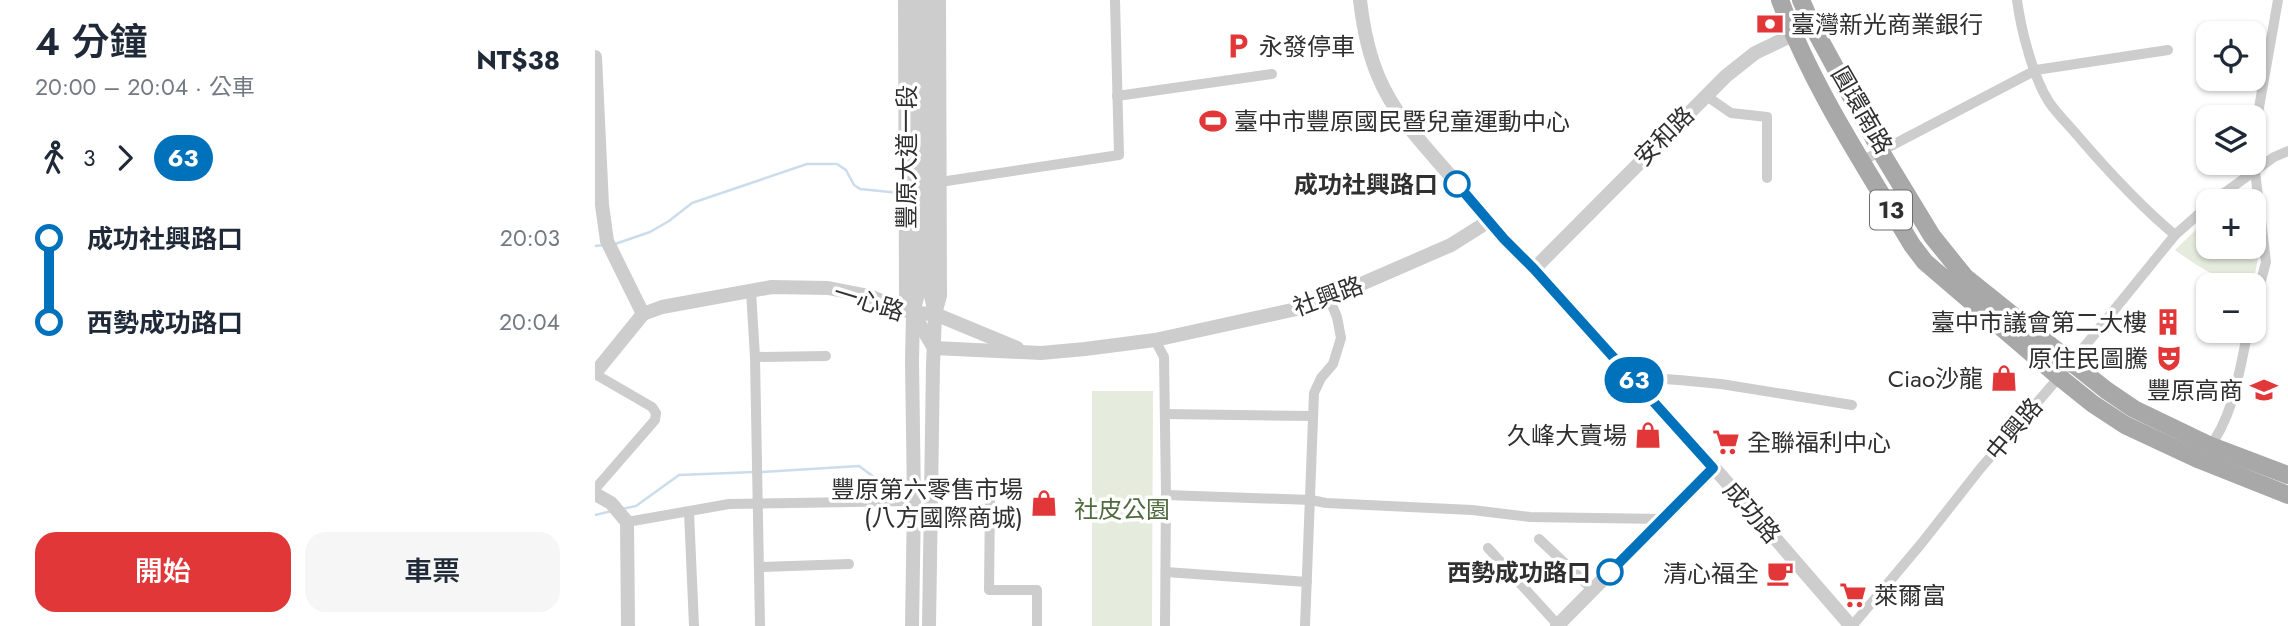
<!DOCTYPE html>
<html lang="zh-TW">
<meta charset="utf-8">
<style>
body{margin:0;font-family:Jost,"Noto Sans TC",sans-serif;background:#f6f6f7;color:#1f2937;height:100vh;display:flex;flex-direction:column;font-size:26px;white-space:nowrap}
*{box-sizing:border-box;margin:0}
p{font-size:23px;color:#747a83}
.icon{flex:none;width:38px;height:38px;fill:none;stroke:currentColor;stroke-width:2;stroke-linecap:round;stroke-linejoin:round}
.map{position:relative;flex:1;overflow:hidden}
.details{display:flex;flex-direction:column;background:#fff;width:595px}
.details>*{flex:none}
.badge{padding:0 14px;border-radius:23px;font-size:24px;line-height:46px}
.controls{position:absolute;left:1601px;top:21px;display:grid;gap:14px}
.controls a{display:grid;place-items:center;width:70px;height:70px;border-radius:14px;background:#fff;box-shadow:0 2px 5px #0004;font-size:35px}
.map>.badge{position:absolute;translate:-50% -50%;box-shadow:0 0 0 4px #fff}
.legs{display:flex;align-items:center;gap:10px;height:77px;padding:0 35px;font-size:23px}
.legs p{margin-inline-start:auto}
.head{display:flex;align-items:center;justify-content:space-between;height:119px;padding:0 35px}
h1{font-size:38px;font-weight:600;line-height:52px}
.cta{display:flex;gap:14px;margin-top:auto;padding:14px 35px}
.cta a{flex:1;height:80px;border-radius:21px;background:#e23739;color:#fff;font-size:28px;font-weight:600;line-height:80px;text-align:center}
.cta a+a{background:#f6f6f7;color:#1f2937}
ul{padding:0 35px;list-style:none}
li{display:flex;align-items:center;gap:24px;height:84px;font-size:26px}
li i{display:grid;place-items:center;width:10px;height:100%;margin:0 9px;background:currentColor}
li i::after{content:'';width:18px;height:18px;margin:-9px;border:5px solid;border-radius:50%;background:#fff}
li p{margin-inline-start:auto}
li:first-child i{background:linear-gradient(#0000 50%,currentColor 0)}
li:last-child i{background:linear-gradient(currentColor 50%,#0000 0)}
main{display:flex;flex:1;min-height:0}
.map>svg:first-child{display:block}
.green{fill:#e5ecde}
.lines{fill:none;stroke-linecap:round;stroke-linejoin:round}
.stream{stroke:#cbddec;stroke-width:2.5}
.minor{stroke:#cdcdcd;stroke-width:10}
.tertiary{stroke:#cdcdcd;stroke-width:14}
.primary{stroke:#a8a8a8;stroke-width:18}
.line-1-casing{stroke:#fff;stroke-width:16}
.line-1{stroke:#0072bc;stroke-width:10}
.stop-1-dot{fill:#fff;stroke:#0072bc;stroke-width:3.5}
.labels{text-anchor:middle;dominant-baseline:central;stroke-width:7;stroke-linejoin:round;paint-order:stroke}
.shield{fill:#fff;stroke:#6e6e6e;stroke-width:2}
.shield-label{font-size:23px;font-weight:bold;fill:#303030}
.poi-label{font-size:24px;fill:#303030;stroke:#fff;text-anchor:end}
.street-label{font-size:24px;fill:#303030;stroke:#fff}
.stop-label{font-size:24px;font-weight:bold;fill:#303030;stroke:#fff;text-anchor:end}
.park-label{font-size:24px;fill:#506b3e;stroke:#fff}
</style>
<main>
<section class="details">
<div class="head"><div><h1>4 分鐘</h1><p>20:00 – 20:04 · 公車</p></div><b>NT$38</b></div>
<div class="legs"><svg class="icon" aria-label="walk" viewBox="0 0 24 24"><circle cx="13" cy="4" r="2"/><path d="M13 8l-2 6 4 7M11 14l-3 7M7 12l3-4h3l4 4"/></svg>3<svg class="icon" aria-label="forward" viewBox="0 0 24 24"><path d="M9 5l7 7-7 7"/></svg><b class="badge" style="background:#0072bc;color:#fff">63</b></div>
<ul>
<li><i style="color:#0072bc"></i><b>成功社興路口</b><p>20:03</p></li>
<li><i style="color:#0072bc"></i><b>西勢成功路口</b><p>20:04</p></li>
</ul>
<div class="cta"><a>開始</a><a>車票</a></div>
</section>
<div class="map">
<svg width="1693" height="626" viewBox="0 0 1693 626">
<rect width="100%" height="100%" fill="#fff"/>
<!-- green -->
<g class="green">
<path d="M1613,218L1614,247H1659V225L1663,258L1658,285C1630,285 1602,266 1580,250Z"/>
<path d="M497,391H558L557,626H497Z"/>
</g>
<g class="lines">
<!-- stream -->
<g class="stream">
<path d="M20,244L55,232L74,221L97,203L212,164H242L251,170L259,185L265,189L305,193"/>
<path d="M0,246L10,245"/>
<path d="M167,472L264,466L290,485"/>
<path d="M27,509L41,506L84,475L160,472"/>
<path d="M0,515L17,511"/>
</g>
<!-- minor -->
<g class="minor">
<path d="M1422,0C1426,30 1438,77 1454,102C1462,114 1473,124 1482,135C1512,170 1544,205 1580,235"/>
<path d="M1110,95L1136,113L1172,117V178"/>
<path d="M522,96L677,74"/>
<path d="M1659,136L1683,0"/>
<path d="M1267,161L1441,70L1573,50"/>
<path d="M1659,163L1671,262L1659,307"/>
<path d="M345,182L524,155L520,0"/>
<path d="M1618,201L1679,157L1693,151"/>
<path d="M156,291L160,357L165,626"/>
<path d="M560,340L569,357L571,495L570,626"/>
<path d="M160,357L231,356"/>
<path d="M0,374L57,407L61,413L60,420L0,489"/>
<path d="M1043,384L1054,378L1084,380L1126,384L1257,405"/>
<path d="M570,414L717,416"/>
<path d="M1613,449C1639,416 1644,371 1653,331"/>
<path d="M571,495L716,500L731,503L877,510L935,517L1067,519"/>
<path d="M395,499L394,590H442V626"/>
<path d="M94,512L99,626"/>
<path d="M32,522L134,504L319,501"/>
<path d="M944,539L998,590"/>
<path d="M893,548L963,625"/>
<path d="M164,567L254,564"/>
<path d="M571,572L712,582"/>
<path d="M710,626L719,393L726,378L738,364L746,338L742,317L734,298"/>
<path d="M1257,626L1326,544L1385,469L1477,362L1580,235L1614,205"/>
</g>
<!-- tertiary -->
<g class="tertiary">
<path d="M310,0L311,296L318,313L339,348L446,353L490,349L560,340L697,310L734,298L856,245L894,221"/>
<path d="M333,0V259L335,292L340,313"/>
<path d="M765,0C768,26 773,53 784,78C799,114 827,143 853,173C881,206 908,238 939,269L1128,478L1256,626"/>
<path d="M0,57L7,205L12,241L48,314"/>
<path d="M939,269L1131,76L1160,53L1208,30"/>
<path d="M0,373L48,314L67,307L177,287L233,288L274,296L318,313L340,314L422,348"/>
<path d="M0,494L16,503L32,522L33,626"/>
<path d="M317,626L319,501L317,361L318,313L323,294V258L320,0"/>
<path d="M334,626L338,365L340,314L345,296L344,0"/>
<path d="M962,626L1118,468"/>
</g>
<!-- primary -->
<g class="primary">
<path d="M1185,0C1217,87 1270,166 1317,245L1330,262L1463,376L1498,404L1530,425L1605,460L1693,495"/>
<path d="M1206,0L1217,25L1289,157L1337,236L1370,277L1511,390L1539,409L1616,446L1693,475"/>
</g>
</g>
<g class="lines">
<defs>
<path id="line-1" d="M862,184L909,239L939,269L1118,468L1015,572"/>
</defs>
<!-- line-1 casing -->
<use href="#line-1" class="line-1-casing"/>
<!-- line-1 -->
<use href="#line-1" class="line-1"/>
</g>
<!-- icons -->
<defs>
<symbol id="bank-bare" viewBox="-9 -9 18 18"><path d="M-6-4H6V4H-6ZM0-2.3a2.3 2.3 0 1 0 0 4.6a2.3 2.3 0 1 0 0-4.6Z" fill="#e23739" stroke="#fff" stroke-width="2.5" paint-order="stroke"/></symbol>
<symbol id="parking-bare" viewBox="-9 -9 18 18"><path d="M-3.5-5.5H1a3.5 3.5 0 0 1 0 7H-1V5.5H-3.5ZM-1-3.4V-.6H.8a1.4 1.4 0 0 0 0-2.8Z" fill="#e23739" stroke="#fff" stroke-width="2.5" paint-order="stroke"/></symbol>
<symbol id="stadium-bare" viewBox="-9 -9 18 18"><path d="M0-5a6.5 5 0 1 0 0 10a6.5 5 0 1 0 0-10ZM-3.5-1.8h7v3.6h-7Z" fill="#e23739" stroke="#fff" stroke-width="2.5" paint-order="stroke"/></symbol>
<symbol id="building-bare" viewBox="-9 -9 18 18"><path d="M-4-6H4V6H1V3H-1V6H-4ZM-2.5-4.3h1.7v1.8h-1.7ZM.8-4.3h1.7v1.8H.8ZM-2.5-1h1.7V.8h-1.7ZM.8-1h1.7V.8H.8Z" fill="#e23739" stroke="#fff" stroke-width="2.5" paint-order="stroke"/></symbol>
<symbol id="theatre-bare" viewBox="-9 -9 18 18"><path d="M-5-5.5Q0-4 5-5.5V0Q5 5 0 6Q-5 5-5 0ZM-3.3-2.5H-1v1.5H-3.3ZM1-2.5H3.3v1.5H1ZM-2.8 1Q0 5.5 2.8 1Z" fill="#e23739" stroke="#fff" stroke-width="2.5" paint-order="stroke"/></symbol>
<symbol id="shop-bare" viewBox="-9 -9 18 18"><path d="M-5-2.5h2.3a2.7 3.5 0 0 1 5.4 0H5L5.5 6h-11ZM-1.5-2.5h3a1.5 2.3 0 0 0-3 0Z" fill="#e23739" stroke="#fff" stroke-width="2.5" paint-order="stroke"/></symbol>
<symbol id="school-bare" viewBox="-9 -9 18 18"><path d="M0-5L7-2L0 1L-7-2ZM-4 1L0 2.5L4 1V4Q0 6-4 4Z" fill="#e23739" stroke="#fff" stroke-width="2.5" paint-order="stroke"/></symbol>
<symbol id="supermarket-bare" viewBox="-9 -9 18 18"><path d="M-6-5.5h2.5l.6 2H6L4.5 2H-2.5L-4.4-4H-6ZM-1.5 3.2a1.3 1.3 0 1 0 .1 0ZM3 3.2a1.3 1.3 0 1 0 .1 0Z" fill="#e23739" stroke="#fff" stroke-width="2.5" paint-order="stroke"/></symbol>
<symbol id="cafe-bare" viewBox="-9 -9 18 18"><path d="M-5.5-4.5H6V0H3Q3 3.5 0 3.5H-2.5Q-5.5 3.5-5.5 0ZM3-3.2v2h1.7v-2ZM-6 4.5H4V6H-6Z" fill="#e23739" stroke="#fff" stroke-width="2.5" paint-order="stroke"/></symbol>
</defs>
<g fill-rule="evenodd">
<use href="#bank-bare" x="1156" y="5" width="38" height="38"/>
<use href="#parking-bare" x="624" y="27" width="38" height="38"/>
<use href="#stadium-bare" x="599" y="102" width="38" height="38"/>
<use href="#building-bare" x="1554" y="303" width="38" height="38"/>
<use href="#theatre-bare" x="1555" y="339" width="38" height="38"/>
<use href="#shop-bare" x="1390" y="359" width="38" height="38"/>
<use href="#school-bare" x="1650" y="371" width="38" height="38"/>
<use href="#shop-bare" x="1034" y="416" width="38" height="38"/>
<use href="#supermarket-bare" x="1112" y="423" width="38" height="38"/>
<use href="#shop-bare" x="430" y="484" width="38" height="38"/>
<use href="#cafe-bare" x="1166" y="554" width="38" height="38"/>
<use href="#supermarket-bare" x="1239" y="576" width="38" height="38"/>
</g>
<!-- markers -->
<g class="stop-1-dot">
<circle cx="862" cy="184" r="12"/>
<circle cx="1015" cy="572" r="12"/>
</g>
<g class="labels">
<!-- shield labels -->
<rect class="shield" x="1275" y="190.5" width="42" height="39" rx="5"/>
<g class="shield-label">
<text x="1296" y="210">13</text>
</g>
<!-- poi labels -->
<g class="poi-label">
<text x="1196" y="24" text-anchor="start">臺灣新光商業銀行</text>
<text x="664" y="46" text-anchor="start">永發停車</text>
<text x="639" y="121" text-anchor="start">臺中市豐原國民暨兒童運動中心</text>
<text x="1552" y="322">臺中市議會第二大樓</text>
<text x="1553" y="358">原住民圖騰</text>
<text x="1388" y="378">Ciao沙龍</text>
<text x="1648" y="390">豐原高商</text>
<text x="1032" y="435">久峰大賣場</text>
<text x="1152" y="442" text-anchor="start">全聯福利中心</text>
<text x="428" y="489">豐原第六零售市場<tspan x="428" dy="28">(八方國際商城)</tspan></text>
<text x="1164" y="573">清心福全</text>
<text x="1279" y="595" text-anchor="start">萊爾富</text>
</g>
<!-- street labels -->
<g class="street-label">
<text transform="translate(1267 110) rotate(60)">圓環南路</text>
<text transform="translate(1069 136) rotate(-45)">安和路</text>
<text transform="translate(311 157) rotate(-90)">豐原大道一段</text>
<text transform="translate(733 296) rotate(-20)">社興路</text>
<text transform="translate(274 302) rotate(17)">一心路</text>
<text transform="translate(1419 429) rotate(-50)">中興路</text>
<text transform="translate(1157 512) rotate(49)">成功路</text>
</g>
<!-- stop labels -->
<g class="stop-label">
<text x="843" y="184">成功社興路口</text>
<text x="996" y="572">西勢成功路口</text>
</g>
<!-- park labels -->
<g class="park-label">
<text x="527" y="509">社皮公園</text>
</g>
</g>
</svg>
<div class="controls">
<a><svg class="icon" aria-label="locate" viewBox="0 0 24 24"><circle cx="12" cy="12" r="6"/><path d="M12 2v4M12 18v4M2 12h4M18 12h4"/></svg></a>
<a><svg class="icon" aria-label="layers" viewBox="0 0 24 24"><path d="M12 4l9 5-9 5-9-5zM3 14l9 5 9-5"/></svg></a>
<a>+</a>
<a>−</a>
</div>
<b class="badge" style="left:1039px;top:380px;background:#0072bc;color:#fff">63</b>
</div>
</main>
